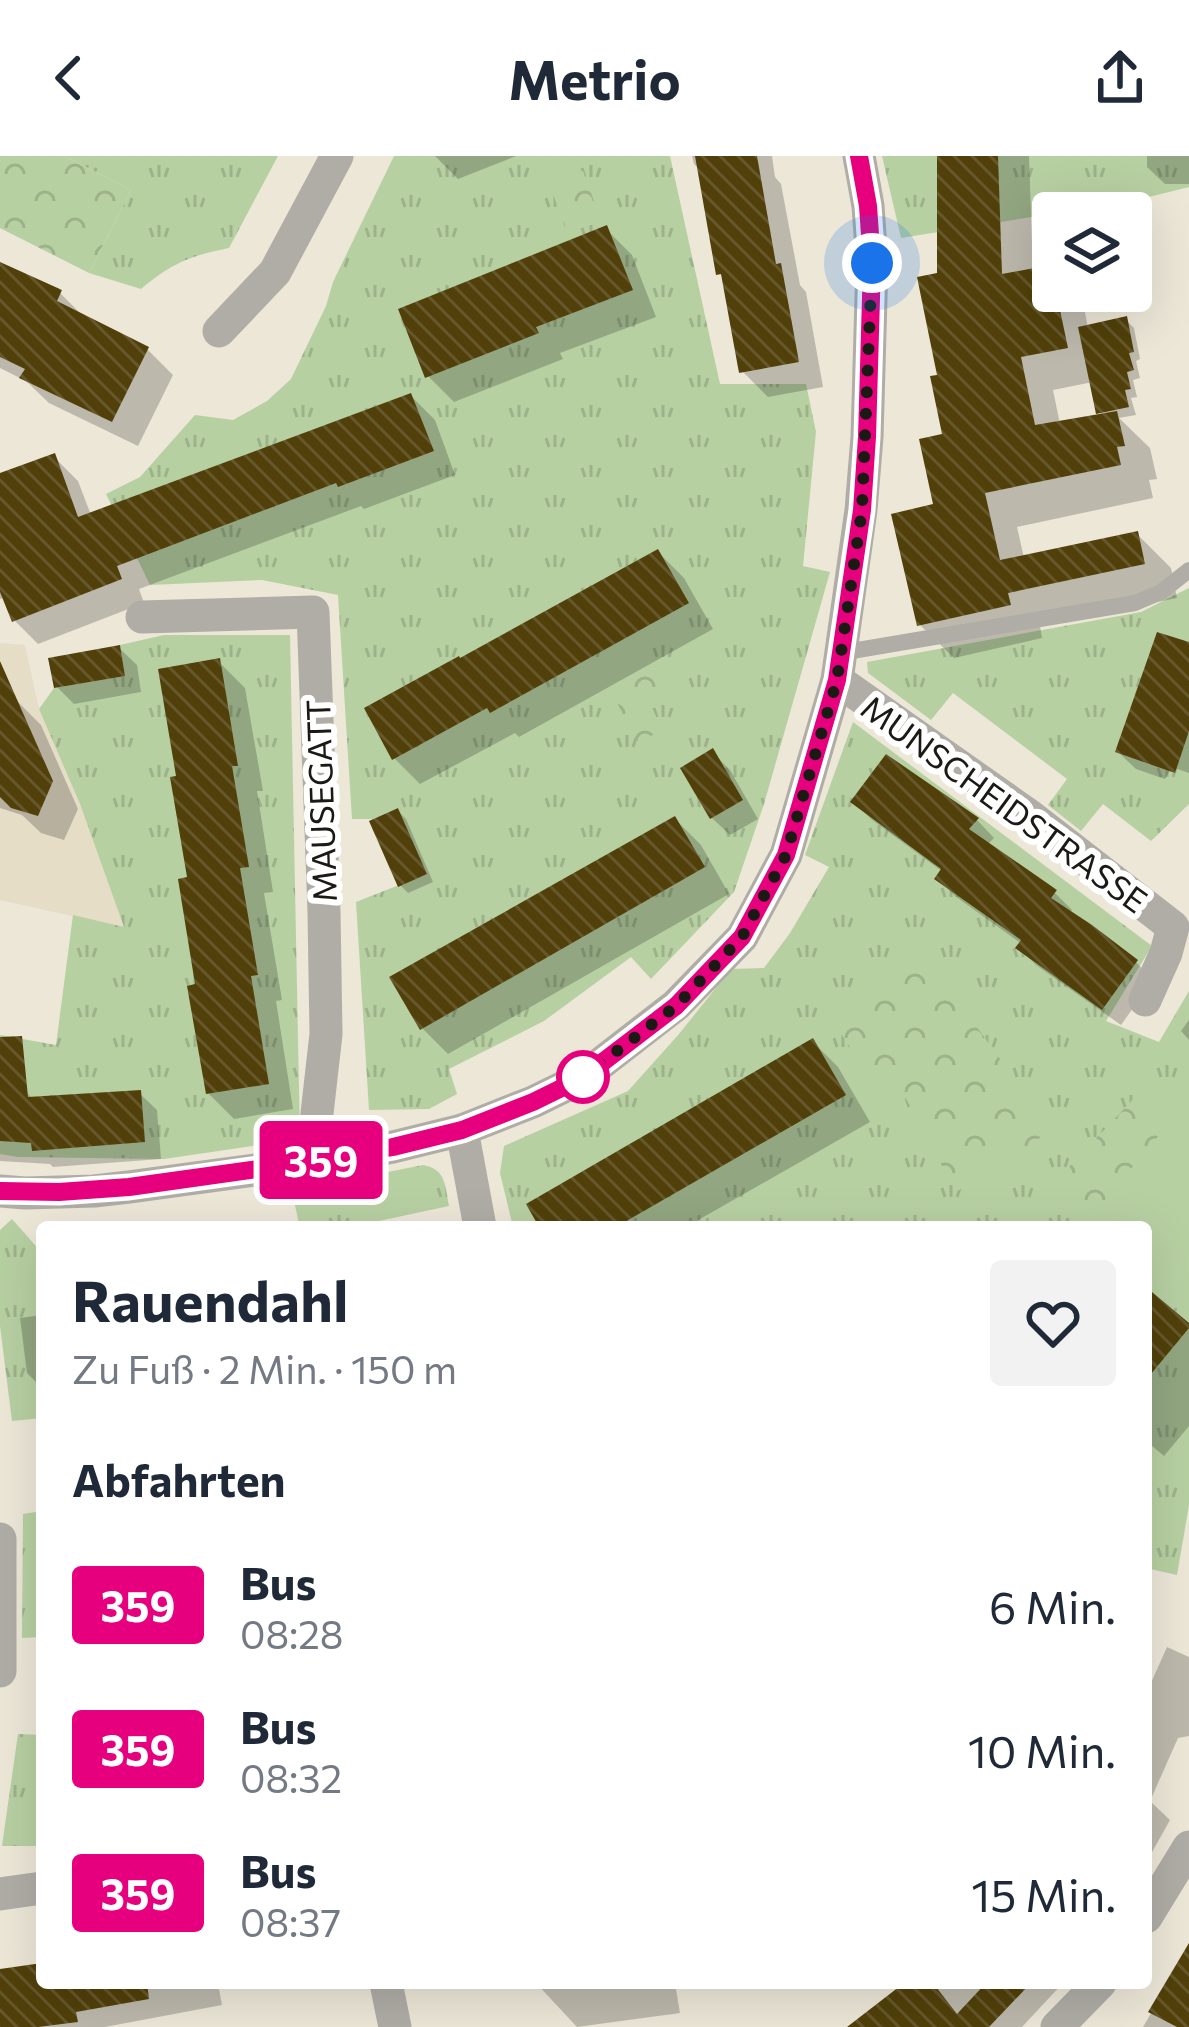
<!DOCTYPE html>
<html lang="de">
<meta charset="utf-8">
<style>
body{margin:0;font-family:Commissioner,sans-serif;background:#f2f2f3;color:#1f2937;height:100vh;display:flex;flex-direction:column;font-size:45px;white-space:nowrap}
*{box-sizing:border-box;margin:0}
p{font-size:39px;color:#747a83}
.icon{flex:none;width:66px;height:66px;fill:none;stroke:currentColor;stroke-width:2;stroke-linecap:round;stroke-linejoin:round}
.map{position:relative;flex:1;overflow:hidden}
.details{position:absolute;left:36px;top:1065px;width:1116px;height:768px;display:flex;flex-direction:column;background:#fff;border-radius:12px;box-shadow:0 12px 48px #0002}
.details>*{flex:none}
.badge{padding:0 24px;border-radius:9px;font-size:42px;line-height:78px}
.fabs{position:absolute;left:1032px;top:36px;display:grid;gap:24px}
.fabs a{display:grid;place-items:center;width:120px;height:120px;border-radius:12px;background:#fff;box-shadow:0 12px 48px #0002;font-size:60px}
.you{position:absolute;width:60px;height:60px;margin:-30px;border:9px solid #fff;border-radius:50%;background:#1a73e8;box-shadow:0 0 0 18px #1a73e833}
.map>.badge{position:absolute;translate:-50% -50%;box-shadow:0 0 0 6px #fff}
h2{padding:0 36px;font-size:45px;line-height:108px}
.round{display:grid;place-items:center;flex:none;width:126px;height:126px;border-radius:12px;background:#f2f2f3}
.headline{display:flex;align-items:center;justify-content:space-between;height:204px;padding:0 36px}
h1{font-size:57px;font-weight:700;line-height:90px}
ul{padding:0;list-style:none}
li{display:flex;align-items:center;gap:36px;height:144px;padding:0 36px}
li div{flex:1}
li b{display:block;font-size:45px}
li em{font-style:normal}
li .badge{min-width:132px;font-weight:700;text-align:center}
header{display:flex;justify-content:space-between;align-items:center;height:156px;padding:0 36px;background:#fff;font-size:54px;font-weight:700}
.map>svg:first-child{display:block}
.built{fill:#e5ddc6}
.grass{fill:url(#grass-tufts)}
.park{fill:url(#park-crowns)}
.pitch{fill:#b7d0a2}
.shadow{fill:#0003;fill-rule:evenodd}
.building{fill:url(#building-back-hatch)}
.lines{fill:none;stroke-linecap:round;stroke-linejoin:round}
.lane{stroke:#afada6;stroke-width:16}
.street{stroke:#afada6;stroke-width:33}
.line-casing{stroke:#fff;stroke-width:27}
.line{stroke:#e6007e;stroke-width:18}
.walk{stroke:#1b1913;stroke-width:12;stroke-dasharray:0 21.6}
.stop-dot{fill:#fff;stroke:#e6007e;stroke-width:6}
.labels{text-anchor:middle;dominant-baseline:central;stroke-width:12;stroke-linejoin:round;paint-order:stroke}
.street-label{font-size:33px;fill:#1b1913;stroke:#fff}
</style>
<header><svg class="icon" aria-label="back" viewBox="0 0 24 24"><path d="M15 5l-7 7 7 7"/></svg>Metrio<svg class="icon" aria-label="share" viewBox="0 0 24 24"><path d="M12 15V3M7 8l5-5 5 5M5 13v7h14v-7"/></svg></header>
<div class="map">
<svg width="1189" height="1871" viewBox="0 0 1189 1871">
<defs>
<pattern id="grass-tufts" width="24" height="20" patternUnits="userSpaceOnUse" patternTransform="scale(3)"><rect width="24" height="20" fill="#b7d0a2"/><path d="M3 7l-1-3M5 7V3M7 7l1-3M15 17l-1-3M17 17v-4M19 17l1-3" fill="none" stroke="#9db28b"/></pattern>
<pattern id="park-crowns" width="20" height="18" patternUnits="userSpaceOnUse" patternTransform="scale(3)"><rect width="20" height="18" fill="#b7d0a2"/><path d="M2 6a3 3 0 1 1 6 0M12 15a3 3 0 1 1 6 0" fill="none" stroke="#9db28b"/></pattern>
<pattern id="building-back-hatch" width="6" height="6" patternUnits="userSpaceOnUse" patternTransform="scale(3)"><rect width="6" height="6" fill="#514009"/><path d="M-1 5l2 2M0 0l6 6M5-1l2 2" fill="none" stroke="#66582c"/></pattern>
</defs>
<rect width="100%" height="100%" fill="#ece7d7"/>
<!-- built -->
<path class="built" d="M0,487L25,489L39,553L80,648L125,772L0,744Z"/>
<!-- grass -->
<g class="grass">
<path d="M64,0H278L229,92C190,100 172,107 141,133L89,117L131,34Z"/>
<path d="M394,0H670L720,228H806L816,276L803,410L830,416L764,648L734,736L651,823L631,801L544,865L449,913L457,938L429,953L369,954L356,746L427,718L398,652L373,663H352L338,439L262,424L150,429L106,338L140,321L195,259L233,264L267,245L291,223L326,150L333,126Z"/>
<path d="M882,0H1189V31L1137,44L901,82Z"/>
<path d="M1189,432V648L1151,685L1103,648L1081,675L1048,649L1067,623L953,537L931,564L868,517L867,506L1141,456Z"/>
<path d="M164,479H290L300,983L164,1003L18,1001L0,998V879L56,889L73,759L124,771L80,648L39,553L54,532L125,520L120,489Z"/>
<path d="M853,566L1152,790L1106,865L1159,886L1189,835V1349L1177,1419L1146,1412V1071H513L500,1017L504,990L628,935L679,878L731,813L764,812L790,777L829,711L805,699Z"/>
<path d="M423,1009C446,1013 445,1029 449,1050L351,1071H275L299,1068L292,1035Z"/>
<path d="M12,1063L42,1097V1262L12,1265L0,1170V1074Z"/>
<path d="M42,1355V1481L22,1482L23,1358Z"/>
<path d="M18,1578L42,1579V1690H2Z"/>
</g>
<!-- park -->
<g class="park">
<path d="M0,0H64L131,34L89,117L0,72Z"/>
<path d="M583,15L599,59L565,71L549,27Z"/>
<path d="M654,504L655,507L662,508L672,526L646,541L656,560L657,577L637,586L607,527Z"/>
<path d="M930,807L1052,974L956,1036L896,924L876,931L832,864Z"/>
<path d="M1139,937L1172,964L1091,1061L1050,1031Z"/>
</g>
<!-- pitch -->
<path class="pitch" d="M1180,954L1189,961V1119L1178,1132L1146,1106V1071H1103L1091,1061Z"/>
<!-- shadow -->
<g class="shadow">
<path d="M435,0H516L458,23Z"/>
<path d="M692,0H772L775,21L781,28L800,129L806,136L823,231L768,241L742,215L725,123L719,117L701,15L694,8Z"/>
<path d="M939,0H1029L1033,115L1049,112L1053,116V135H1072L1083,146L1088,172L1126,164L1134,172L1140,203L1136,205L1140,222L1133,224L1137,241L1131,242L1136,259L1119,262L1150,292L1157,323L1149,324L1153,342L1017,371L1024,402L1137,378L1171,412L1177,442L1040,470L1042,482L954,502L920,469L946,280L940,221ZM1093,226L1099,256L1103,260L1060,268L1053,234Z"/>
<path d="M1147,0H1189V28H1165L1147,11Z"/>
<path d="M606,73L632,99L656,161L560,197L563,203L454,246L428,220Z"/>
<path d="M0,109L60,137L86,163L147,193L173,219L138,290L49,247L26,225L0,212Z"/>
<path d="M411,240L435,264L455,319L364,353L361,350L139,433L144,447L38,488L14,464L5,441L0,443V321L54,301L78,325L91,359Z"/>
<path d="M658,396L684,422L713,473L519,581L515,577L420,628L394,602Z"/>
<path d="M1189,489V617L1172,611L1165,623L1136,613L1118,596Z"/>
<path d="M119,492L137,509L141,536L74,548L57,531Z"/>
<path d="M219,506L245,532L263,635H257L273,736L264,737L282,844L276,845L293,953L234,963L208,937L180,623Z"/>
<path d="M0,540L14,542L41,569L78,653L64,684L41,677L22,659L0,652Z"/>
<path d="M712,596L730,614L758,663L730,679L712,662Z"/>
<path d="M854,646L977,664L994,682L987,689L1055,737L1072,754L1069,758L1136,806L1153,824L1121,869L1036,809L1019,792L1022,788L955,740L938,723L943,716L871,663Z"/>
<path d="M398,655L406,663L433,726L408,737L400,729Z"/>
<path d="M675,663L701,689L729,738L448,898L422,872Z"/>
<path d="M1189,864V884L1181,875Z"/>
<path d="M812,885L838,911L870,966L686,1071H542Z"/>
<path d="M0,934L26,936L34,944L139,937L157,954L161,1003L53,1011L50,1008L0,1005Z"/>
<path d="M1146,1135L1189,1170V1270L1164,1300L1146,1285Z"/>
<path d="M42,1159V1232L27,1217L20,1162Z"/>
<path d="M1167,1491L1189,1501V1580L1178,1582L1150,1645L1170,1664L1146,1707V1538Z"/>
<path d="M1189,1792V1871H1143Z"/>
<path d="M42,1810V1827H245L219,1833L222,1849L105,1871H0V1816Z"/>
<path d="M536,1827H675L680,1857L577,1871Z"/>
<path d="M909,1827H1063L1022,1871H869Z"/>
</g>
<!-- building -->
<g class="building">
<path d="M695,0H757L776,108L781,107L799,206L739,217L721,118L716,119Z"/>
<path d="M937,0H998L1002,118L1050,109L1053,135H1056L1068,192L1021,201L1035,269L1117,255L1125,290L1117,291L1121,309L985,337L1000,404L1138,375L1145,408L1008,437L1011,449L917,470L891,358L933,348L919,283L942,278L930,220L937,219L917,121L937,117Z"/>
<path d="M607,69L633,134L536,171L539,177L425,222L398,153Z"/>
<path d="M0,106L62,134L57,145L149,191L112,266L19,222L25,213L0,201Z"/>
<path d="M1127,160L1134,196L1129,197L1134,214L1127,216L1131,233L1125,234L1129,251L1096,258L1078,171Z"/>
<path d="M411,237L434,295L338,331L336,327L117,410L122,423L12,466L0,436V317L55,297L78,361Z"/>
<path d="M658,393L689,447L490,557L487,552L392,604L364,552L459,500L460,502Z"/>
<path d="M1157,476L1189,486V575L1175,617L1115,596Z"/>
<path d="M120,489L125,520L54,532L48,502Z"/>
<path d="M220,502L238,610H232L249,711L240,712L258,819L251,820L269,928L206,938L187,830L195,828L178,723L187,721L170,621L176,620L158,513Z"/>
<path d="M0,505L53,625L38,660L11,652L0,641Z"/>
<path d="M713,592L743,644L710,663L680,612Z"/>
<path d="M886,598L979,662L969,673L1057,734L1051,742L1092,769L1138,804L1102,854L1015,792L1021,784L934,723L941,713L850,646Z"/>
<path d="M398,652L427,718L398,731L369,665Z"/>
<path d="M675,660L705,711L420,874L389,821Z"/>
<path d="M22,880L28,941L141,934L145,986L32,995L31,987L0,985V881Z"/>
<path d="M813,882L846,939L616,1071H539L526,1048Z"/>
<path d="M1146,1131L1189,1167V1172L1146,1224Z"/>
<path d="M1189,1787V1871H1177L1148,1856Z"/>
<path d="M42,1807V1827H147L149,1843L76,1856L78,1866L38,1871H0V1813Z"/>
<path d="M904,1827H933L957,1858L986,1827H1031L989,1871H847Z"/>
</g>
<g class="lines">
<!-- lane -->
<path class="lane" d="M840,497L1135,447L1161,436L1189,414"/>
<!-- street -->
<g class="street">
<path d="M219,175L275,116L337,0"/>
<path d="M142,461L313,456L324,756L326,878L315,975L321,1004"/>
<path d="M837,524L1030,660L1173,771L1166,797L1145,844"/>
<path d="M462,974L480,1071"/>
<path d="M0,1035L25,1037L94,1035L129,1031L307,1007L393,991L462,974L533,946L582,922L676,849L742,781L786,699L837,524L861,354L867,281L872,107L868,50L859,0"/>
<path d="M0,1383V1515"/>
<path d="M0,1738L42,1732"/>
<path d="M1146,1761L1189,1691"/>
<path d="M386,1827L395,1871"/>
<path d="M1057,1871L1100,1827"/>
</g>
</g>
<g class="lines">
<defs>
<path id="line" d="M0,1035L59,1036L129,1031L308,1006L393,991L462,974L533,946L582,922L676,850L742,781L786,699L837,524L862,354L867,281L872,107L868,50L859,0"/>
</defs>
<!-- line casing -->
<use href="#line" class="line-casing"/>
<!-- line -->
<use href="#line" class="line"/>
<!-- walk -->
<path class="walk" d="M583,921L676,850L742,781L786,699L837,524L862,354L872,107"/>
</g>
<!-- markers -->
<circle class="stop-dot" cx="583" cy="921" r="24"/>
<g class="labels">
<!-- street labels -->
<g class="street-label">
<text transform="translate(320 645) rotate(-92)">MAUSEGATT</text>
<text transform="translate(1005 647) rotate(36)">MUNSCHEIDSTRASSE</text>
</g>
</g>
</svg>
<div class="fabs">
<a><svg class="icon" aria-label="layers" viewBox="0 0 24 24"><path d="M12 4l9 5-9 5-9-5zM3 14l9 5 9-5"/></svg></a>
</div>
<div class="you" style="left:872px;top:107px"></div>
<b class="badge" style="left:321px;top:1004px;background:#e6007e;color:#fff">359</b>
<section class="details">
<div class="headline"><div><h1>Rauendahl</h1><p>Zu Fuß · 2 Min. · 150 m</p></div><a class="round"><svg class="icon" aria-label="heart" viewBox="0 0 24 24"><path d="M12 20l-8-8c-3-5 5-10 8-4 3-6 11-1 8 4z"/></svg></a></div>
<h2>Abfahrten</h2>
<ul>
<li><span class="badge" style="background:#e6007e;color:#fff">359</span><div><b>Bus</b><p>08:28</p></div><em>6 Min.</em></li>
<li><span class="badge" style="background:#e6007e;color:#fff">359</span><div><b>Bus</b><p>08:32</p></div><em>10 Min.</em></li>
<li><span class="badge" style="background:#e6007e;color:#fff">359</span><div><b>Bus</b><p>08:37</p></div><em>15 Min.</em></li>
</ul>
</section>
</div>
